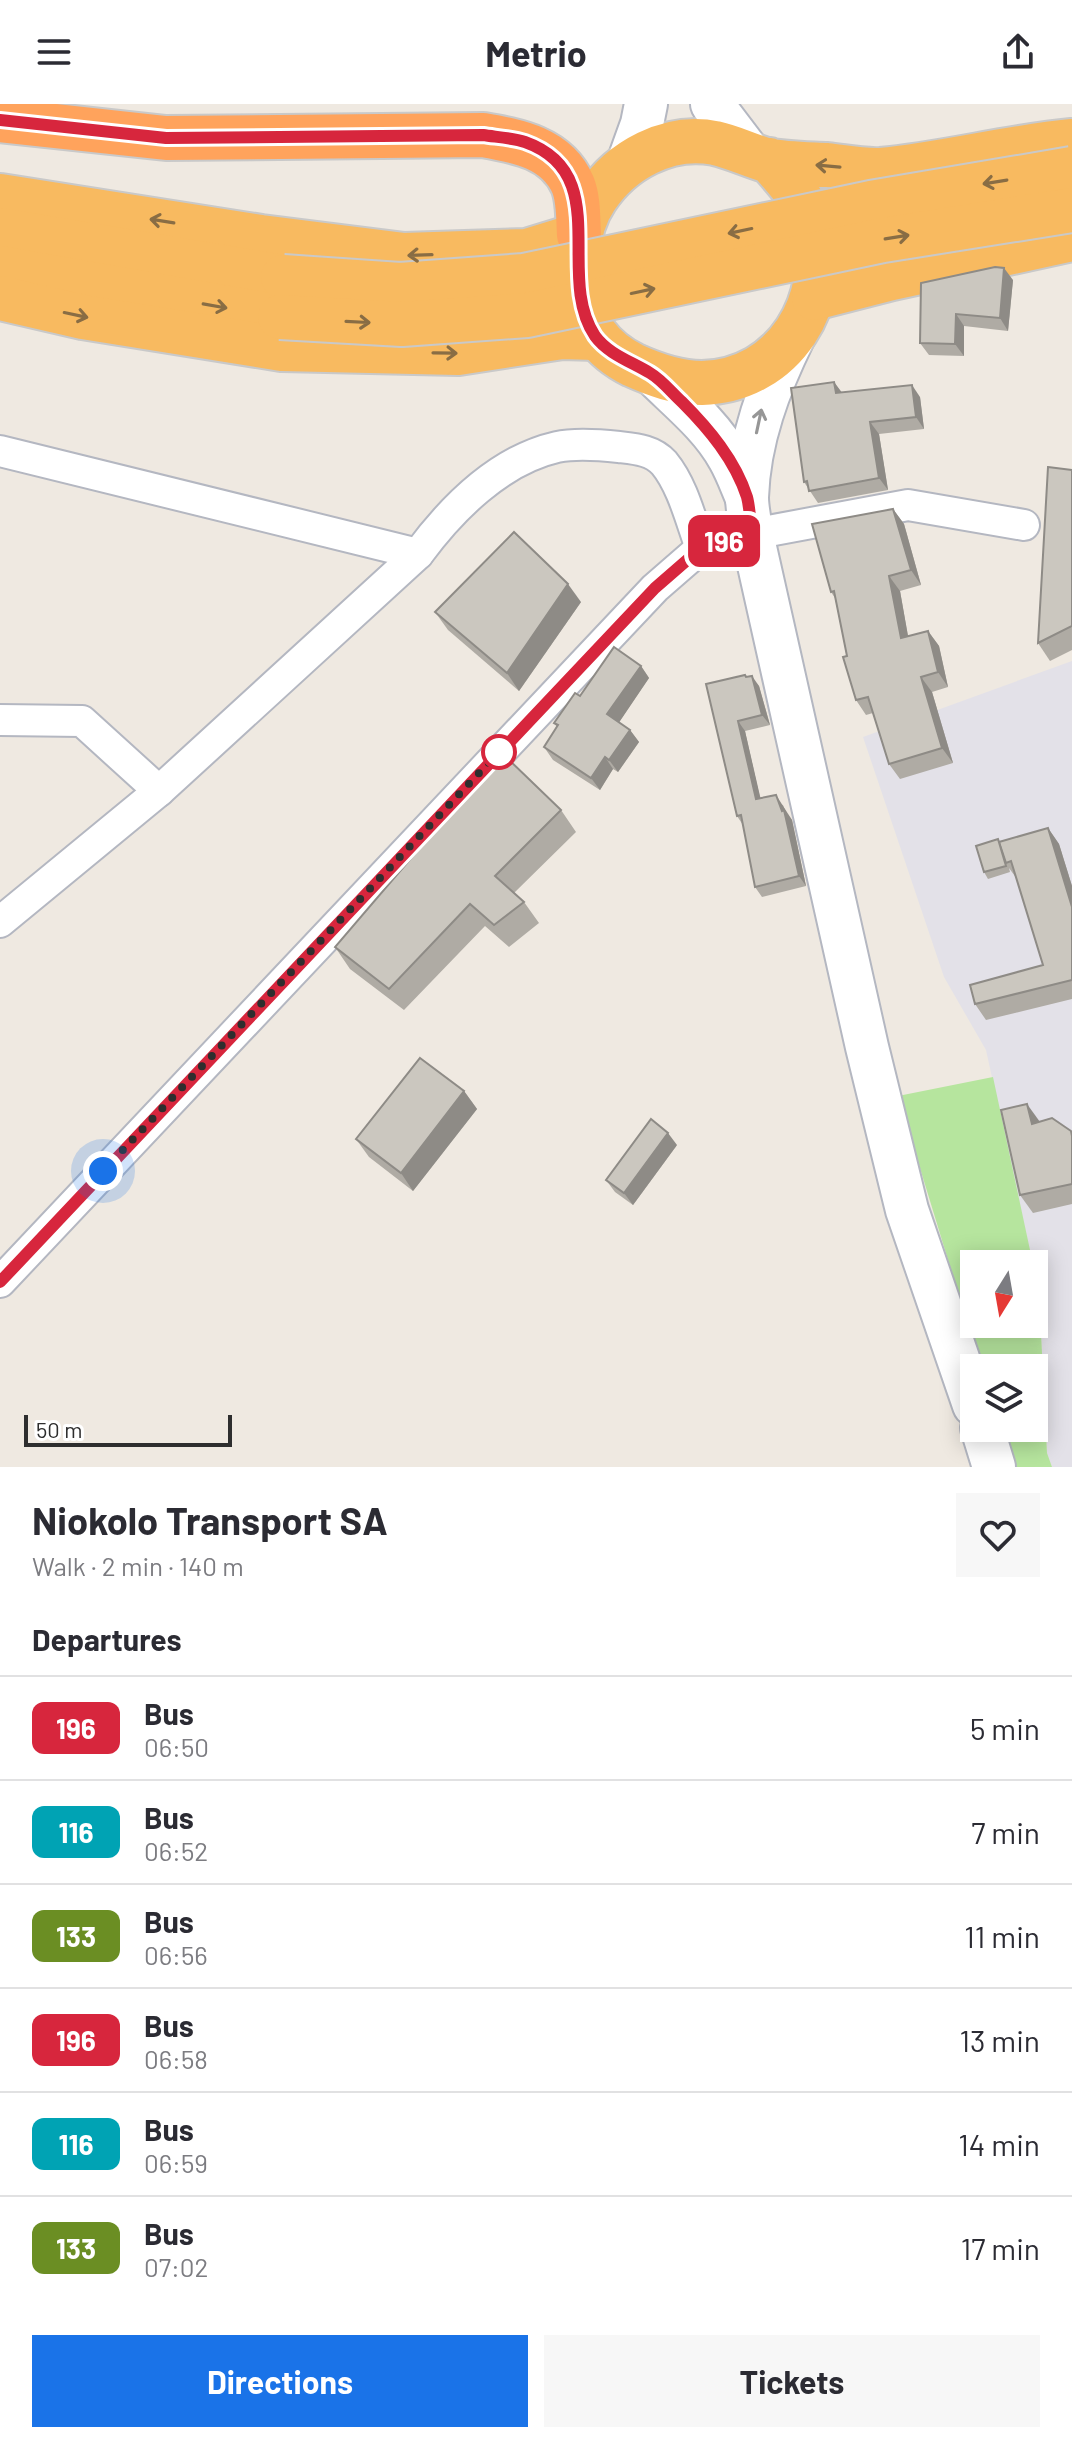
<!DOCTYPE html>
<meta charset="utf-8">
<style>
body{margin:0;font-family:Barlow,sans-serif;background:#f7f7f7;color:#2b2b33;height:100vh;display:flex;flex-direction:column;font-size:30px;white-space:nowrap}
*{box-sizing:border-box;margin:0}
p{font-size:26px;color:#7c7c81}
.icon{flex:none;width:44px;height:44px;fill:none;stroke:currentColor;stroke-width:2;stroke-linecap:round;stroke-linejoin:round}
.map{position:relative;height:1363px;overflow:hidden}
.details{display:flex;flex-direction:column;background:#fff;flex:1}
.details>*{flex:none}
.badge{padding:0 16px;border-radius:12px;font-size:28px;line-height:52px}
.needle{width:52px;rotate:191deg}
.buttons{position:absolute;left:960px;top:1146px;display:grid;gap:16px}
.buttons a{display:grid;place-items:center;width:88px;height:88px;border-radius:0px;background:#fff;box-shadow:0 4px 20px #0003;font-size:40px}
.scale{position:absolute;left:24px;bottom:20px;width:208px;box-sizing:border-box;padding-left:8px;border:4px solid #2e2e2e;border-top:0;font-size:22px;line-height:28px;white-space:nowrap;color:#2e2e2e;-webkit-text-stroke:6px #fff;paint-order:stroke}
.you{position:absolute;width:40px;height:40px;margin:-20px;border:6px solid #fff;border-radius:50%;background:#1a73e8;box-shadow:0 0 0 12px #1a73e833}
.map>.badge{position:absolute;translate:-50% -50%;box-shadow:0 0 0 4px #fff}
h2{padding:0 32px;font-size:30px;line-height:72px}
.round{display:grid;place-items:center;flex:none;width:84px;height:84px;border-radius:0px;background:#f7f7f7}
.headline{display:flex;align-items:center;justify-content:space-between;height:136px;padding:0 32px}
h1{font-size:38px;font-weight:700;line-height:60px}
.action{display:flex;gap:16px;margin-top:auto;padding:16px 32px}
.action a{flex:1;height:92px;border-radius:0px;background:#1a73e8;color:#fff;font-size:32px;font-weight:700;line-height:92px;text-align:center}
.action a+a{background:#f7f7f7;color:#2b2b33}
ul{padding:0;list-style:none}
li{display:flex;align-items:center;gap:24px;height:104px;padding:0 32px;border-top:2px solid #e1e1e2}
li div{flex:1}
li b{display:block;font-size:30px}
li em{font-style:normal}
li .badge{min-width:88px;font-weight:700;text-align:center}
header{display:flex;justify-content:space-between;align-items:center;height:104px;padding:0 32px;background:#fff;font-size:36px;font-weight:700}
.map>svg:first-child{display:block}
.industrial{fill:#e3e1e8}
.garden{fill:#b6e59e}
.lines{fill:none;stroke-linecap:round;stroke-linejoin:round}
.minor-casing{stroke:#b4b7c1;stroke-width:34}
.secondary-casing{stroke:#b4b7c1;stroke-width:46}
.trunk-casing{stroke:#c9c9c9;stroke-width:48}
.motorway-casing{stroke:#c9c9c9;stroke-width:48}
.minor{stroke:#fff;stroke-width:30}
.secondary{stroke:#fff;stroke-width:42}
.trunk{stroke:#f8ba60;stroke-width:44}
.motorway{stroke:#ffa35c;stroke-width:44}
.trunk-bridge-casing{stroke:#c9c9c9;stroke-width:48;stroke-linecap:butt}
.trunk-bridge{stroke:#f8ba60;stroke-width:44}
.wall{fill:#afaba4}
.shaded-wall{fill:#8e8b86}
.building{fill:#cbc7bf;stroke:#8e8b86;stroke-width:2}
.oneway{stroke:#896d44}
.oneway2{stroke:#969696}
.line-casing{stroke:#fff;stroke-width:18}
.line{stroke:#d7263d;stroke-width:12}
.walk{stroke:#2e2e2e;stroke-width:8;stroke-dasharray:0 14.4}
.stop-dot{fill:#fff;stroke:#d7263d;stroke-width:4}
</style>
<header><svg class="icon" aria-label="menu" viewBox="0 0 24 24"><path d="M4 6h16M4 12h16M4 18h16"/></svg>Metrio<svg class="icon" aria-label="share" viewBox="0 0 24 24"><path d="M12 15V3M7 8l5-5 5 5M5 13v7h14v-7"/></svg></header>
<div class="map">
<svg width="1072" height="1363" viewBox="0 0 1072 1363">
<rect width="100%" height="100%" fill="#efe9e1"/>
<!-- industrial -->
<path class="industrial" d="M1072,557V1363H1052L1047,1350L1039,1189L986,946L944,873L863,633Z"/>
<!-- garden -->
<path class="garden" d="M993,973L1033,1160H974V1220H1034V1167L1039,1189L1047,1349L1052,1363H1012L1000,1324H1034V1264H981L898,992Z"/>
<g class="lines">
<defs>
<g id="minor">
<path d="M0,347L418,450"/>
<path d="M0,616L82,617L159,687"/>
<path d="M0,818L159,687L418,450C452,404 500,356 557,343C576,339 600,341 619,343C636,345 652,346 664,359C683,382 691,417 701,444"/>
<path d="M0,1178L655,484L701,444L752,430L908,401L1024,421"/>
</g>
<g id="secondary">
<path d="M712,0L750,50"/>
<path d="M628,59L642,20L646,0"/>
<path d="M794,232C769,283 749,335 747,393C747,405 750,418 752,430L867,943L907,1106L974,1301"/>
<path d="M653,270C679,296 711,321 729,354C736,366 741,380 747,394"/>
<path d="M982,1324L994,1363"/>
</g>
<g id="trunk">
<path d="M769,56C785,75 806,96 813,120C833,196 785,277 702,279C677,279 655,271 633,261C601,245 584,221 579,187C575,155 577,122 596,94C621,56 668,30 715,39C733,43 749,51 766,56C785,60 807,60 827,61C844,63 863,67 881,66C945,60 1008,43 1072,37"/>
<path d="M0,92L261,133L404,151L527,147L579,131"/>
<path d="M0,126L283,173"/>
<path d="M0,164L280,213"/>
<path d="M0,194L83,213L282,245L458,249L562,233L596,234"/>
<path d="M814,194L892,174L1072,135"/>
</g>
<path id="motorway" d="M0,16L166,34L483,31C518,37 557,44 573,81C579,96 578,115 579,131"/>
</defs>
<!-- minor casing -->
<use href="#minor" class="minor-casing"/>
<!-- secondary casing -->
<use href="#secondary" class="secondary-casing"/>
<!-- trunk casing -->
<use href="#trunk" class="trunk-casing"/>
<!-- motorway casing -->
<use href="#motorway" class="motorway-casing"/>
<!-- minor -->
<use href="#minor" class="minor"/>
<!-- secondary -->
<use href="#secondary" class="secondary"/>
<!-- trunk -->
<use href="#trunk" class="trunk"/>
<!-- motorway -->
<use href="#motorway" class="motorway"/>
<defs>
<g id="trunk-bridge">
<path d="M283,173L400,181L524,172L871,99L1072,65"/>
<path d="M280,213L402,220L527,211L883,136L1072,106"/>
</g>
</defs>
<!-- trunk-bridge casing -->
<use href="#trunk-bridge" class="trunk-bridge-casing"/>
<!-- trunk-bridge -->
<use href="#trunk-bridge" class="trunk-bridge"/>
</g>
<!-- wall -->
<g class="wall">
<path d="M1013,176L1008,227L964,222V252L929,251L920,239L921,179Z"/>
<path d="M834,278L841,288L920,293L924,325L879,330L888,386L818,399L804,378Z"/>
<path d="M1072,366V546L1050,557L1038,539Z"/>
<path d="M893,405L904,420L921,481L900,487L908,532L928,527L939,542L948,583L932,588L953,659L900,675L889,660L873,609L866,611L856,596L835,494L831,488Z"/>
<path d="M581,498L519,587L448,526L435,508Z"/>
<path d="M641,562L649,574L619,618L630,626L639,638L618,668L613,665L600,686L553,656L544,643L557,623L554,619Z"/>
<path d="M745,571L759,582L770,621L745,627L760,694L783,701L785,707L792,716L806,782L762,793L755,783L743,721L737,712L706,580Z"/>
<path d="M561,706L576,728L514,789L524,798L539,819L509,843L485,822L404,906L350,865L335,843Z"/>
<path d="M1048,724L1059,740L1072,782V895L986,916L975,900L1043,861L1017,775L1009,764L1010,768L988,775L984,768L998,735L1000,738Z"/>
<path d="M464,987L477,1005L413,1087L369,1053L356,1035Z"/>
<path d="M1040,1018L1072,1029V1100L1033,1109L1020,1091Z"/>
<path d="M677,1041L633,1101L615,1088L606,1076Z"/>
</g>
<!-- shaded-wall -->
<g class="shaded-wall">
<path d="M1004,164L1013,176L1008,227L1000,214Z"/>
<path d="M956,210L964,222V252L955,240Z"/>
<path d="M834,278L843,290L836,289Z"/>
<path d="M912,281L920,293L924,325L916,313Z"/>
<path d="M870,318L879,330L888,386L879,374Z"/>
<path d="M893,405L904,420L921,481L911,466Z"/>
<path d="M889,472L900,487L911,549L901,534Z"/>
<path d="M568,480L581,498L519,587L507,569Z"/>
<path d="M928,527L939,542L948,583L938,568Z"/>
<path d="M641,562L649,574L616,623L607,610Z"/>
<path d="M752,572L759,582L770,621L762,611Z"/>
<path d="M921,573L932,588L953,659L942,644Z"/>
<path d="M738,617L745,627L763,705L756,695Z"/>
<path d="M630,626L639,638L618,668L609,656Z"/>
<path d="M605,653L613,665L600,686L591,674Z"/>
<path d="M776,691L792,716L806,782L799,772Z"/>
<path d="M1048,724L1059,740L1072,782V803Z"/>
<path d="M464,987L477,1005L413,1087L401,1069Z"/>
<path d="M1027,1000L1040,1018L1032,1020Z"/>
<path d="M668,1029L677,1041L633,1101L624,1089Z"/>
</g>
<!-- building -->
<g class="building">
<path d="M995,163L1004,164L1000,214L956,210L955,240L920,239L921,179Z"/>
<path d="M834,278L836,289L912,281L916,313L870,318L879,374L809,387L807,377L804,378L791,284Z"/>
<path d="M1048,363L1072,366V522L1038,539Z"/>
<path d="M893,405L911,466L889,472L901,534L928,527L938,568L921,573L942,644L889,660L868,593L856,596L843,553L847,552L834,487L831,488L812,420Z"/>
<path d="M514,428L568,480L507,569L435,508Z"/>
<path d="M614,543L641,562L607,610L630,626L609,656L605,653L591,674L544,643L558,621L554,619L575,589L580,592Z"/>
<path d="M745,571L746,573L752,572L762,611L738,617L756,695L776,691L782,707L784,706L799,772L755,783L741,711L737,712L706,580Z"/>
<path d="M505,652L561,706L495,772L524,798L494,821L470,800L389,885L335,843L460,697Z"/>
<path d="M1048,724L1072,803V876L975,900L970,881L1043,861L1011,757L1006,759L999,738Z"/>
<path d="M998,735L1006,762L984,768L976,742Z"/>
<path d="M420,954L464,987L401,1069L356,1035Z"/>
<path d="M1027,1000L1032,1020L1052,1014L1071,1027L1072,1032V1080L1020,1091L1001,1006Z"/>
<path d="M651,1015L668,1029L624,1089L606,1076Z"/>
</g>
<!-- one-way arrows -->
<defs><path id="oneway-shaft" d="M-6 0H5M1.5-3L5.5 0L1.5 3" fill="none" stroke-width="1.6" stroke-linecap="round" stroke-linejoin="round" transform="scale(2)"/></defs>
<g class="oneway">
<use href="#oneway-shaft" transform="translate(828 62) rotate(-175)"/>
<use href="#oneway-shaft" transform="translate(995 78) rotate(171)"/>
<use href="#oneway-shaft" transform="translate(162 117) rotate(-171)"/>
<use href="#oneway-shaft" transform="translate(740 127) rotate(168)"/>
<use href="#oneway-shaft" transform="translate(897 133) rotate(-9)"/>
<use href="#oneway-shaft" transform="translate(420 151) rotate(178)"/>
<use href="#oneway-shaft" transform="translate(643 187) rotate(-12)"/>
<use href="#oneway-shaft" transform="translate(215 202) rotate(10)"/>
<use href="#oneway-shaft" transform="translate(76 211) rotate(12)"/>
<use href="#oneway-shaft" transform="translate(358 218) rotate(3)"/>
<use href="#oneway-shaft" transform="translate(445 249) rotate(1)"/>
</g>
<use class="oneway2" href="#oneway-shaft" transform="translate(759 317) rotate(-78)"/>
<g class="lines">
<defs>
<path id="line" d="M0,16L166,34L483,31C496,33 513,34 525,38C615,70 554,171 595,232C608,250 632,258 650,269C662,276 672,289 682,298C709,325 735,356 747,393C750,404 750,418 752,430L701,444L655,484L0,1178"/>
</defs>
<!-- line casing -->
<use href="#line" class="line-casing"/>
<!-- line -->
<use href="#line" class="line"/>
<!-- walk -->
<path class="walk" d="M103,1067L499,648"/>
</g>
<!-- markers -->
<circle class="stop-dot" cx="499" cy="648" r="16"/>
</svg>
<div class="buttons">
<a><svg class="needle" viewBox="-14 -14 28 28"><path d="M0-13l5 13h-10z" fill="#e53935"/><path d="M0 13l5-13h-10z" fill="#7c7c81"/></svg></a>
<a><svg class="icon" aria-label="layers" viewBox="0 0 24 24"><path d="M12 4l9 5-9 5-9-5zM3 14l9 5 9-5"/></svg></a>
</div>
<div class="scale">50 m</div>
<div class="you" style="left:103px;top:1067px"></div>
<b class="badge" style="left:724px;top:437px;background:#d7263d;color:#fff">196</b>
</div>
<section class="details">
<div class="headline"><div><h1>Niokolo Transport SA</h1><p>Walk · 2 min · 140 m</p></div><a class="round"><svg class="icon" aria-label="heart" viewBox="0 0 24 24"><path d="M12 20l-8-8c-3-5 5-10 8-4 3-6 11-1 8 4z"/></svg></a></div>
<h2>Departures</h2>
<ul>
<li><span class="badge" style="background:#d7263d;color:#fff">196</span><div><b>Bus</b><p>06:50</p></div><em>5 min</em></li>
<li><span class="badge" style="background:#00a3b4;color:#fff">116</span><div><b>Bus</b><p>06:52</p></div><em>7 min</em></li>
<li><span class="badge" style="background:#6b8e23;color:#fff">133</span><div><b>Bus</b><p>06:56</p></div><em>11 min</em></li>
<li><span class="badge" style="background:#d7263d;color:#fff">196</span><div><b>Bus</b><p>06:58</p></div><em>13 min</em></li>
<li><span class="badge" style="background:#00a3b4;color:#fff">116</span><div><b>Bus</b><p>06:59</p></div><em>14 min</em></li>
<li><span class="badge" style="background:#6b8e23;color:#fff">133</span><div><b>Bus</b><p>07:02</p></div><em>17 min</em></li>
</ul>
<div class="action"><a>Directions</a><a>Tickets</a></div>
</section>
